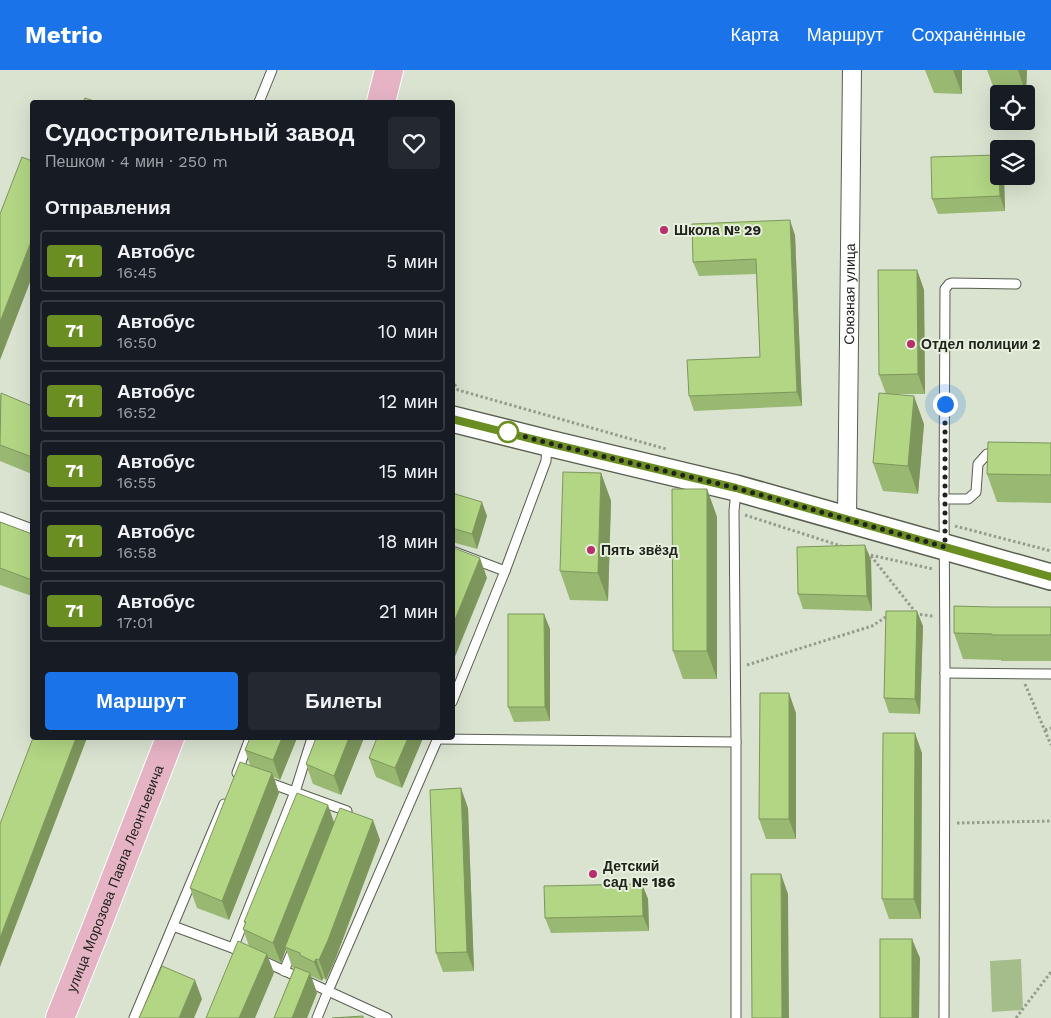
<!DOCTYPE html>
<html lang="ru">
<meta charset="utf-8">
<style>
body{margin:0;font-family:"Work Sans",sans-serif;background:#242831;color:#f1f3f6;height:100vh;display:flex;flex-direction:column;font-size:19px;white-space:nowrap}
*{box-sizing:border-box;margin:0}
p{font-size:16px;color:#9ea1a6}
.icon{flex:none;width:28px;height:28px;fill:none;stroke:currentColor;stroke-width:2;stroke-linecap:round;stroke-linejoin:round}
.map{position:relative;flex:1;overflow:hidden}
.side{position:absolute;left:30px;top:30px;width:425px;height:640px;display:flex;flex-direction:column;background:#171b24;border-radius:5px;box-shadow:0 5px 20px #0002}
.side>*{flex:none}
.badge{padding:0 10px;border-radius:4px;font-size:18px;line-height:32px}
.buttons{position:absolute;left:990px;top:15px;display:grid;gap:10px}
.buttons a{display:grid;place-items:center;width:45px;height:45px;border-radius:5px;background:#171b24;box-shadow:0 5px 20px #0002;font-size:25px}
.you{position:absolute;width:25px;height:25px;margin:-12px;border:4px solid #fff;border-radius:50%;background:#1a73e8;box-shadow:0 0 0 8px #1a73e833}
.map>.badge{position:absolute;translate:-50% -50%;box-shadow:0 0 0 2px #fff}
h2{padding:0 15px;font-size:19px;line-height:45px}
.round{display:grid;place-items:center;flex:none;width:52px;height:52px;border-radius:5px;background:#242831}
.head{display:flex;align-items:center;justify-content:space-between;height:85px;padding:0 15px}
h1{font-size:24px;font-weight:700;line-height:38px}
.primary-button{display:flex;gap:10px;margin-top:auto;padding:10px 15px}
.primary-button a{flex:1;height:58px;border-radius:5px;background:#1a73e8;color:#fff;font-size:20px;font-weight:700;line-height:58px;text-align:center}
.primary-button a+a{background:#242831;color:#f1f3f6}
ul{padding:0;list-style:none}
li{display:flex;align-items:center;gap:15px;height:62px;margin:0 10px 8px;padding:0 5px;border:2px solid #363941;border-radius:5px}
li div{flex:1}
li b{display:block;font-size:19px}
li em{font-style:normal}
li .badge{min-width:55px;font-weight:700;text-align:center}
header{display:flex;align-items:center;gap:30px;box-sizing:border-box;height:70px;padding:0 25px;background:#1a73e8;color:#fff}
header strong{font-size:24px}
nav{display:flex;gap:28px;margin-inline-start:auto;font-size:18px}
.map>svg:first-child{display:block}
.green{fill:#a5bc8b}
.lines{fill:none;stroke-linecap:round;stroke-linejoin:round}
.lane-casing{stroke:#585f4f;stroke-width:11}
.street-casing{stroke:#585f4f;stroke-width:20}
.secondary-casing{stroke:#585f4f;stroke-width:28}
.primary-casing{stroke:#fff;stroke-width:30}
.path{stroke:#959c8e;stroke-width:3;stroke-dasharray:2.5 2.5;stroke-linecap:butt}
.lane{stroke:#fff;stroke-width:9}
.street{stroke:#fff;stroke-width:18}
.secondary{stroke:#fff;stroke-width:25}
.primary{stroke:#e6b3c5;stroke-width:28}
.wall{fill:#99b872}
.shaded-wall{fill:#7d965c}
.building{fill:#b2d684;stroke:#7d965c}
.line-casing{stroke:#fff;stroke-width:11}
.line{stroke:#6b8e23;stroke-width:8}
.walk{stroke:#21241d;stroke-width:5;stroke-dasharray:0 9}
.poi-dot{fill:#b82f6d;stroke:#e7f0dd;stroke-width:2}
.stop-dot{fill:#fff;stroke:#6b8e23;stroke-width:2.5}
.labels{text-anchor:middle;dominant-baseline:central;stroke-width:4;stroke-linejoin:round;paint-order:stroke}
.poi-label{font-size:14px;font-weight:bold;fill:#21241d;stroke:#e7f0dd;text-anchor:start}
.street-label{font-size:14px;fill:#21241d;stroke:#e7f0dd}
</style>
<header>
<strong>Metrio</strong>
<nav><a>Карта</a><a>Маршрут</a><a>Сохранённые</a></nav>
</header>
<div class="map">
<svg width="1051" height="948" viewBox="0 0 1051 948">
<rect width="100%" height="100%" fill="#dae3d0"/>
<!-- green -->
<path class="green" d="M1021,889L1023,940L992,942L990,891Z"/>
<g class="lines">
<defs>
<g id="lane">
<path d="M259,32L272,0"/>
<path d="M997,384H987L978,394L976,422L968,429H944L945,219L949,214L952,213L1016,214"/>
<path d="M736,421L734,441L736,672V948"/>
<path d="M0,447L32,459"/>
<path d="M452,481L505,501"/>
<path d="M945,603L1051,604"/>
<path d="M452,632L505,501L546,391L547,375"/>
<path d="M437,669L736,672"/>
<path d="M237,703L250,668"/>
<path d="M267,712L347,741L346,744"/>
<path d="M173,856L238,880"/>
<path d="M233,878L295,722L312,668"/>
<path d="M259,889L328,921L317,948"/>
<path d="M284,901L294,877"/>
<path d="M134,948L224,734"/>
<path d="M387,948L328,921L438,668"/>
<path d="M944,948L945,603L944,429"/>
</g>
<g id="street">
<path id="s1" d="M847,449L852,0"/>
</g>
<path id="secondary" d="M452,349L548,373L736,418L1051,507"/>
<g id="primary">
<path d="M381,32L389,0"/>
<path id="s2" d="M60,948L93,866L170,668"/>
</g>
</defs>
<!-- lane casing -->
<use href="#lane" class="lane-casing"/>
<!-- street casing -->
<use href="#street" class="street-casing"/>
<!-- secondary casing -->
<use href="#secondary" class="secondary-casing"/>
<!-- primary casing -->
<use href="#primary" class="primary-casing"/>
<!-- path -->
<g class="path">
<path d="M452,310L458,320L666,379"/>
<path d="M745,445L844,477"/>
<path d="M955,456L1051,481"/>
<path d="M866,484L933,499"/>
<path d="M871,486L917,544"/>
<path d="M915,544L933,546"/>
<path d="M747,595L872,556L889,545"/>
<path d="M1025,614L1051,675"/>
<path d="M1045,660L1051,658"/>
<path d="M957,753L1051,751"/>
<path d="M1016,948L1051,902"/>
</g>
<!-- lane -->
<use href="#lane" class="lane"/>
<!-- street -->
<use href="#street" class="street"/>
<!-- secondary -->
<use href="#secondary" class="secondary"/>
<!-- primary -->
<use href="#primary" class="primary"/>
</g>
<!-- wall -->
<g class="wall">
<path d="M925,0H962V24L934,23Z"/>
<path d="M987,0H1027L1026,24H996Z"/>
<path d="M998,85L999,106H1004L1005,141L938,144L932,129Z"/>
<path d="M795,165L802,336L694,341L689,326L760,287L756,204L699,206L693,192Z"/>
<path d="M917,200L924,220L925,324H888L924,354L918,424L883,421L873,393L886,324L879,305Z"/>
<path d="M0,325L32,336V404L0,391Z"/>
<path d="M1051,373V433L997,432L987,404Z"/>
<path d="M601,403L611,431L608,531L570,530L560,501Z"/>
<path d="M707,419L717,447V609H683L673,581Z"/>
<path d="M452,423L487,446L477,479L452,472Z"/>
<path d="M0,452L32,464V526L0,515Z"/>
<path d="M871,490L872,541L803,539L798,524Z"/>
<path d="M992,537H1051V591H1001V590L963,589L954,563Z"/>
<path d="M923,556L920,644L889,643L884,628Z"/>
<path d="M550,559V651L514,652L508,637Z"/>
<path d="M796,643V769H766L759,749Z"/>
<path d="M250,668H297L280,710L274,707L279,723L229,850L197,838L190,818L250,695L245,680Z"/>
<path d="M316,668H364L341,725L313,714L306,694Z"/>
<path d="M423,668L402,718L376,707L369,688Z"/>
<path d="M922,683L921,849H889L882,829Z"/>
<path d="M468,738L474,901L443,902L436,883Z"/>
<path d="M334,753L380,770L335,890L326,910L323,908L322,911L311,906L317,923L307,948H274L294,898L292,897L286,879L281,893L268,887L274,903L249,876L243,859L245,854L244,852Z"/>
<path d="M642,814L648,829L649,861L551,863L545,848Z"/>
</g>
<!-- shaded-wall -->
<g class="shaded-wall">
<path d="M953,0H962V24Z"/>
<path d="M1018,0H1027L1026,24Z"/>
<path d="M999,106H1004L1005,141L1000,126Z"/>
<path d="M790,150L795,165L802,336L797,322Z"/>
<path d="M32,169V207L0,290V252Z"/>
<path d="M917,200L924,220L925,324L918,304Z"/>
<path d="M914,326L924,354L918,424L908,396Z"/>
<path d="M601,403L611,431L608,531L598,503Z"/>
<path d="M707,419L717,447V609L707,581Z"/>
<path d="M482,432L487,446L477,479L472,464Z"/>
<path d="M865,475L871,490L872,541L867,526Z"/>
<path d="M480,488L487,508L452,594V557Z"/>
<path d="M917,541L923,556L920,644L915,629Z"/>
<path d="M544,544L550,559V651L545,637Z"/>
<path d="M789,623L796,643V769L789,749Z"/>
<path d="M915,663L922,683L921,849L914,829Z"/>
<path d="M76,668H87L0,897V868Z"/>
<path d="M282,668H297L280,710L273,690Z"/>
<path d="M349,668H364L341,725L334,706Z"/>
<path d="M408,668H423L402,718L395,698Z"/>
<path d="M272,703L279,723L229,850L222,831Z"/>
<path d="M461,718L468,738L474,901L467,882Z"/>
<path d="M328,735L335,755L285,877L286,879L281,893L273,873Z"/>
<path d="M373,750L380,770L335,890L326,910L319,890Z"/>
<path d="M781,804L788,824L789,948H782Z"/>
<path d="M642,814L648,829L649,861L643,846Z"/>
<path d="M912,869L920,888L919,948H912Z"/>
<path d="M267,884L274,903L255,948H239Z"/>
<path d="M316,889L323,908L322,911L314,892Z"/>
<path d="M310,903L317,923L307,948H292Z"/>
<path d="M195,910L202,929L194,948H179Z"/>
</g>
<!-- building -->
<g class="building">
<path d="M85,28L97,32H83Z"/>
<path d="M998,85L1000,126L932,129L931,87Z"/>
<path d="M22,87L32,91V169L0,252V144Z"/>
<path d="M790,150L797,322L689,326L687,290L760,287L756,189L693,192L692,154Z"/>
<path d="M878,200H917L918,304L879,305Z"/>
<path d="M1,323L32,336V387L0,375Z"/>
<path d="M879,323L914,326L908,396L873,393Z"/>
<path d="M988,372L1051,373V405L987,404Z"/>
<path d="M563,402L601,403L598,503L560,501Z"/>
<path d="M672,419H707V581H673Z"/>
<path d="M452,423L482,432L472,464L452,458Z"/>
<path d="M0,452L32,464V510L0,498Z"/>
<path d="M865,475L867,526L798,524L797,477Z"/>
<path d="M454,478L480,488L452,557V481Z"/>
<path d="M954,536L992,537H1051V565H992V564L954,563Z"/>
<path d="M886,541H917L915,629L884,628Z"/>
<path d="M508,544H544L545,637H508Z"/>
<path d="M760,623H789V749H759Z"/>
<path d="M883,663H915L914,829H882Z"/>
<path d="M33,668H76L0,868V754Z"/>
<path d="M250,668H282L273,690L245,680Z"/>
<path d="M316,668H349L334,706L306,694Z"/>
<path d="M377,668H408L395,698L369,688Z"/>
<path d="M240,692L272,703L222,831L190,818Z"/>
<path d="M461,718L467,882L436,883L430,720Z"/>
<path d="M297,723L328,735L273,873L243,859L246,852H244Z"/>
<path d="M340,738L373,750L328,870L319,890L316,889L314,892L300,885V883L285,877Z"/>
<path d="M751,804H781L782,948H752Z"/>
<path d="M642,814L643,846L545,848L544,816Z"/>
<rect x="880" y="869" width="32" height="79"/>
<path d="M238,871L267,884L239,948H206Z"/>
<path d="M162,896L195,910L179,948H139Z"/>
<path d="M295,897L310,903L292,948H274Z"/>
<path d="M363,946V948H332Z"/>
</g>
<g class="lines">
<defs>
<path id="line" d="M452,349L548,373L736,418L1051,507"/>
</defs>
<!-- line casing -->
<use href="#line" class="line-casing"/>
<!-- line -->
<use href="#line" class="line"/>
<!-- walk -->
<path class="walk" d="M508,362L548,373L736,418L945,477V334"/>
</g>
<!-- markers -->
<g class="poi-dot">
<circle cx="664" cy="160" r="5"/>
<circle cx="911" cy="274" r="5"/>
<circle cx="591" cy="480" r="5"/>
<circle cx="593" cy="804" r="5"/>
</g>
<circle class="stop-dot" cx="508" cy="362" r="10"/>
<g class="labels">
<!-- poi labels -->
<g class="poi-label">
<text x="674" y="160">Школа № 29</text>
<text x="921" y="274">Отдел полиции 2</text>
<text x="601" y="480">Пять звёзд</text>
<text x="603" y="796">Детский<tspan x="603" dy="16">сад № 186</tspan></text>
</g>
<!-- street labels -->
<g class="street-label">
<text stroke="none"><textPath href="#s1" startOffset="225">Союзная улица</textPath></text>
<text stroke="none"><textPath href="#s2" startOffset="150">улица Морозова Павла Леонтьевича</textPath></text>
</g>
</g>
</svg>
<div class="buttons">
<a><svg class="icon" aria-label="locate" viewBox="0 0 24 24"><circle cx="12" cy="12" r="6"/><path d="M12 2v4M12 18v4M2 12h4M18 12h4"/></svg></a>
<a><svg class="icon" aria-label="layers" viewBox="0 0 24 24"><path d="M12 4l9 5-9 5-9-5zM3 14l9 5 9-5"/></svg></a>
</div>
<div class="you" style="left:945px;top:334px"></div>
<section class="side">
<div class="head"><div><h1>Судостроительный завод</h1><p>Пешком · 4 мин · 250 m</p></div><a class="round"><svg class="icon" aria-label="heart" viewBox="0 0 24 24"><path d="M12 20l-8-8c-3-5 5-10 8-4 3-6 11-1 8 4z"/></svg></a></div>
<h2>Отправления</h2>
<ul>
<li><span class="badge" style="background:#6b8e23;color:#fff">71</span><div><b>Автобус</b><p>16:45</p></div><em>5 мин</em></li>
<li><span class="badge" style="background:#6b8e23;color:#fff">71</span><div><b>Автобус</b><p>16:50</p></div><em>10 мин</em></li>
<li><span class="badge" style="background:#6b8e23;color:#fff">71</span><div><b>Автобус</b><p>16:52</p></div><em>12 мин</em></li>
<li><span class="badge" style="background:#6b8e23;color:#fff">71</span><div><b>Автобус</b><p>16:55</p></div><em>15 мин</em></li>
<li><span class="badge" style="background:#6b8e23;color:#fff">71</span><div><b>Автобус</b><p>16:58</p></div><em>18 мин</em></li>
<li><span class="badge" style="background:#6b8e23;color:#fff">71</span><div><b>Автобус</b><p>17:01</p></div><em>21 мин</em></li>
</ul>
<div class="primary-button"><a>Маршрут</a><a>Билеты</a></div>
</section>
</div>
